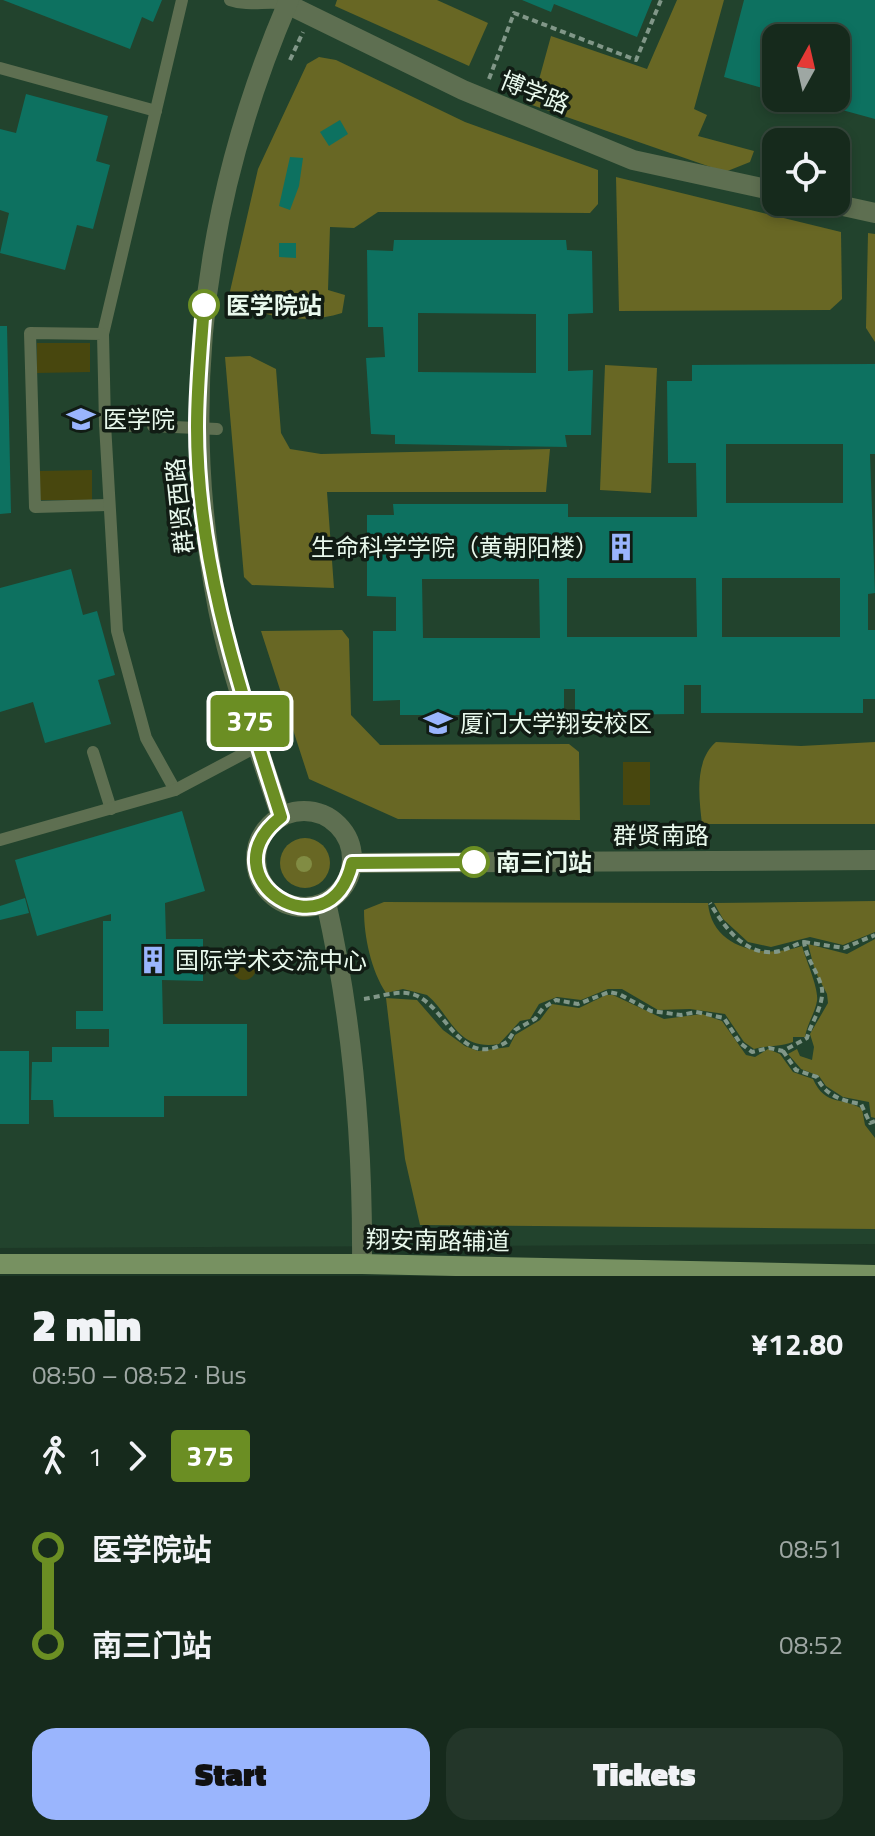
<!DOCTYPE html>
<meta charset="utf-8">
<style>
body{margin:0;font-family:"Titillium Web","Noto Sans SC",sans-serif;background:#233629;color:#f1f3f6;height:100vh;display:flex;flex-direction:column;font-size:30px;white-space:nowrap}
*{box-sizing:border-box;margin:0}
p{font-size:26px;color:#9ea7a3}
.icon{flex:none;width:44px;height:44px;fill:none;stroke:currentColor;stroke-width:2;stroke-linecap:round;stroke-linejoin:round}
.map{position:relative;height:1276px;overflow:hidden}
.sheet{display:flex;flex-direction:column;background:#162a1c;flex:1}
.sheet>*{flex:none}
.badge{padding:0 16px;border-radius:6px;font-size:28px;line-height:52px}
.needle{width:52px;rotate:8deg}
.controls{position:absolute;left:762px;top:24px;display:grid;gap:16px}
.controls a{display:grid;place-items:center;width:88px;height:88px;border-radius:16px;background:#162a1c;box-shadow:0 4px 12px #0003,0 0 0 2px #35463b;font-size:40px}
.map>.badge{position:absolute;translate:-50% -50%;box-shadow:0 0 0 4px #fff}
.legs{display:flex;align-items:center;gap:12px;height:88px;padding:0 32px;font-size:26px}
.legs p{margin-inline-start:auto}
.headline{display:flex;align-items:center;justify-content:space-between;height:136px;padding:0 32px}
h1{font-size:44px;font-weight:800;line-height:60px}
.button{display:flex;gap:16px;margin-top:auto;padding:16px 32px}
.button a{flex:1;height:92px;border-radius:24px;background:#9ab5fd;color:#111;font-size:32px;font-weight:800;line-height:92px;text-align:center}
.button a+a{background:#233629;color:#f1f3f6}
ul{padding:0 32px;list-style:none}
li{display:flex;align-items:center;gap:28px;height:96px;font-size:30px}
li i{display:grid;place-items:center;width:12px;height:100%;margin:0 10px;background:currentColor}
li i::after{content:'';width:20px;height:20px;margin:-10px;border:6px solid;border-radius:50%;background:#162a1c}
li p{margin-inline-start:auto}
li:first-child i{background:linear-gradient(#0000 50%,currentColor 0)}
li:last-child i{background:linear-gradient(currentColor 50%,#0000 0)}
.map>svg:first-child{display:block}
.built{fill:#22432d;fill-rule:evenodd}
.green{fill:#48470e}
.forest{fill:#686724}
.building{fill:#0d7160;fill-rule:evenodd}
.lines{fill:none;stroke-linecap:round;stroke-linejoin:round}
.path{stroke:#819788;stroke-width:4;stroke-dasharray:6 4;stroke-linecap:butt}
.lane{stroke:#5e6f51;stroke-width:12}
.street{stroke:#5e6f51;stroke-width:20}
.secondary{stroke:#779161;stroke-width:20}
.tree{fill:#818c43}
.line-1-casing{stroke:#fff;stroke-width:18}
.line-1{stroke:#6b8e23;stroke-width:12}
.stop-1-dot{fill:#fff;stroke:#6b8e23;stroke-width:4}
.labels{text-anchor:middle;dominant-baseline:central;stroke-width:7;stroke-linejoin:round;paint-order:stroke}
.street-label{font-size:24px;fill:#e9f9ed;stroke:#111c14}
.stop-label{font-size:24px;font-weight:bold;fill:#e9f9ed;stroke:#111c14;text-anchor:start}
.poi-label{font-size:24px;fill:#e9f9ed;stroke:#111c14;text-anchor:start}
</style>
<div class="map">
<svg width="875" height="1276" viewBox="0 0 875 1276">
<rect width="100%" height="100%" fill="#1d3826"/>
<!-- built -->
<path class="built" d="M0,0H875V1244L0,1248ZM776,38H836V98H776ZM776,142H836V202H776Z"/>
<!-- green -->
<g class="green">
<path d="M37,343H90V372L37,373Z"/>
<path d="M92,470V500H39V471Z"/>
<rect x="623" y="762" width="27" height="43"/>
<circle cx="244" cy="968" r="12"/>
</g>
<!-- forest -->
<g class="forest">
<path d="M337,0H437L488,23L469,66L335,6Z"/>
<path d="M677,0H724L694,109L707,115L698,136L754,151L750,162L725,172L532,105L551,36L647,69Z"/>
<path d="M319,57L336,60L465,122L598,170V204L590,213L378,212L354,228L330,227L328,290L345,295L342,313C307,325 260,317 228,300L258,169L307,64Z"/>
<path d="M616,177L841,232L842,299L830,310L619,311Z"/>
<path d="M868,233L875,234V342L866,328Z"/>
<path d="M250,356L276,369L281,433L290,449L321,454L550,449L546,492H327L334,588L252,585L244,577L225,357Z"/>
<path d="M605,365L657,368L651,493L600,490Z"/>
<path d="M342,630L349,639L351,715L380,745L569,744L579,752L580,820L398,819L309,779L261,631Z"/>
<path d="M716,742L801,746L875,742V824H702C699,797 694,761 716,742Z"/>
<circle cx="305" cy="863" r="25"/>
<path d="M875,901V932L843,945L810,937L771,947L748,942L723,919L714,903Z"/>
<path d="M384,902L708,903C712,950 766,959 802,946C806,960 819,989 817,1001C815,1013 807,1024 805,1037H793V1042C780,1047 768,1045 754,1049L744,1042L725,1014L690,1009L658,1010L622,989H608L581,1000L557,997L539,1004L530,1019L520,1021L499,1044C456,1051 452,1016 427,995L403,989L386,993C371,970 364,937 364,910Z"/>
<path d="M875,939V1118L871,1117L869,1102L843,1097L826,1086L819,1076L801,1069L788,1054L797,1049L800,1056L812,1060L814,1047L810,1034L828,1003L827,994L815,971L808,944L847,954Z"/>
<path d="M606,995H613L664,1019L702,1014L722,1021L746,1055L755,1057L768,1049L780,1054L793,1072L813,1079C825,1107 845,1097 862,1109L865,1125L875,1138V1229L420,1225L405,1159L386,998L417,1000L443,1030L465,1046L478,1051L509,1047L515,1035L540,1020L552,1004L579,1008Z"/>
</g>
<!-- building -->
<g class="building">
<path d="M3,0H162L153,22L142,17L130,49Z"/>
<path d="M522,0H652L637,37L554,4L551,12Z"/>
<path d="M744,0H875V119L802,99L836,98V38H776V92L724,77Z"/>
<path d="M26,94L108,116L96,161L110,165L93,229L77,225L65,270L0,253L9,213L0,210V129L16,133Z"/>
<path d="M340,120L348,134L329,146L320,132Z"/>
<path d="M290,157L303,158L299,186L290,210L279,206Z"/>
<path d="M394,240H566L567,250L592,251L593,313L568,314V371L593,370L591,435H565L567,447L395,444V435L371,434L366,358L385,357L383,327H368L367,250L393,251ZM418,313L536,314V373L418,372Z"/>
<path d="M279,243H296V258L279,257Z"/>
<path d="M0,326H7L11,513L0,514Z"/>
<path d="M875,364V454H870L875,593L868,594V630H875V699H863V713H701V685H684V714L575,715V689H564V715H400V700L373,701V631H396V597L367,596V515H394L393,504H568V517H697L696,463H668L667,381H692V365ZM726,444H843V503H726ZM567,578H696L697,637H567ZM722,578H840V637H722ZM422,579H539L540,638H423Z"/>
<path d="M71,569L83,615L97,611L115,675L98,680L111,724L45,743L33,702L0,712V588Z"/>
<path d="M182,811L205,891L165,903L166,939H203V981L162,980L163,1024H247V1096H164V1117H54L53,1100H31L32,1062H52V1047H109V1029H76V1011H103V921H111V914L37,936L15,860Z"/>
<path d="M25,898L29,913L0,920V906Z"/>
<rect x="0" y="1051" width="29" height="73"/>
</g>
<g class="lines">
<!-- path -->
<g class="path">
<path d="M290,60L303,32"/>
<path d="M489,79L514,13L636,60L661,0"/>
<path d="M804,942L844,948L875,935"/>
<path d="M364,999C379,997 400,989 415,995C447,1007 461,1072 508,1041L515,1030L535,1019L543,1008L556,1000L578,1004L609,992L619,994L651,1011L681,1015L696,1012L724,1018L740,1043L752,1052L769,1048L783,1051L807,1038C811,1023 824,1005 822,989C819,973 807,961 804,942C796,944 788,949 780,951C747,959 724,927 710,903"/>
<path d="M783,1051L796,1070L817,1077C825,1096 843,1101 861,1104L870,1123L875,1121"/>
</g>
<!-- lane -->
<g class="lane">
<path d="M230,0C250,7 267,0 287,4"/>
<path d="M0,68L156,111"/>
<path d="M103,334L182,0"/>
<path d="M105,424L103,334L30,333L35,507L107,505"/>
<path d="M133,426L105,424L117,631L146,738L175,790"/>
<path d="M153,426L217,429"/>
<path d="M93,752L111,809"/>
<path d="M0,840L175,790L258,746"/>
</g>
<!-- street -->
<g class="street">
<path d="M287,4L463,90L633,160L776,191"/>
<path d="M825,202L875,213"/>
<circle cx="304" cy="859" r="48"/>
<path d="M281,817C259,748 232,680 218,609C177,398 204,197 289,0"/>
<path d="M352,863L875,860"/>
<path d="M326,902C353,1022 363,1141 362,1264"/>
</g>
<!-- secondary -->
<path class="secondary" d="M0,1264H362L875,1275"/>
</g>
<!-- trees -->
<circle class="tree" cx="304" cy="864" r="8"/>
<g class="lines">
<defs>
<path id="line-1" d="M204,305C201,346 197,386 197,427C197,564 240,688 281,817C203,878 330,958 352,863L474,862"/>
</defs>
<!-- line-1 casing -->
<use href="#line-1" class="line-1-casing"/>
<!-- line-1 -->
<use href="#line-1" class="line-1"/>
</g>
<!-- icons -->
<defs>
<symbol id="university-bare" viewBox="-9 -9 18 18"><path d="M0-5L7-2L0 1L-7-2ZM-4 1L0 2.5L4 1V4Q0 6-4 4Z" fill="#9ab5fd" stroke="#111c14" stroke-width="2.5" paint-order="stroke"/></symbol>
<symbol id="building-bare" viewBox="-9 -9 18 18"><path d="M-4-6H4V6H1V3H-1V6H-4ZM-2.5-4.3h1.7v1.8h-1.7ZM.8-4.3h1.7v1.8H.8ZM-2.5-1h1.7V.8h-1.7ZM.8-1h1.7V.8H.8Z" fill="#9ab5fd" stroke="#111c14" stroke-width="2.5" paint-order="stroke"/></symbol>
</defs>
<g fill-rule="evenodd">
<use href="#university-bare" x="61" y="399" width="40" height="40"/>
<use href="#building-bare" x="601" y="527" width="40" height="40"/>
<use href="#university-bare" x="418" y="703" width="40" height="40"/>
<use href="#building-bare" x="133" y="940" width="40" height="40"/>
</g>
<!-- markers -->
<g class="stop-1-dot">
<circle cx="204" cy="305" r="14"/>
<circle cx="474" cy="862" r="14"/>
</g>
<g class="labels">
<!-- street labels -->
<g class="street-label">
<text transform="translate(535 92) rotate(22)">博学路</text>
<text transform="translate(179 506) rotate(-96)">群贤西路</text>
<text x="661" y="835">群贤南路</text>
<text transform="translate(438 1240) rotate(1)">翔安南路辅道</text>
</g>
<!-- stop labels -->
<g class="stop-label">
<text x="226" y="305">医学院站</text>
<text x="496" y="862">南三门站</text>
</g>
<!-- poi labels -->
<g class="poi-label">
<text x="103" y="419">医学院</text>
<text x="599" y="547" text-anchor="end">生命科学学院（黄朝阳楼）</text>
<text x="460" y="723">厦门大学翔安校区</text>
<text x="175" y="960">国际学术交流中心</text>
</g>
</g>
</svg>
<div class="controls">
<a><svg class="needle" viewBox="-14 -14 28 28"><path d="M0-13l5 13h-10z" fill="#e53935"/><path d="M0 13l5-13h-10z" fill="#9ea7a3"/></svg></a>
<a><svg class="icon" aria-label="locate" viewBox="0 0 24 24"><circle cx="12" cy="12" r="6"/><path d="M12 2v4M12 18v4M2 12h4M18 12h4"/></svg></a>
</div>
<b class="badge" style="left:250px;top:721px;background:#6b8e23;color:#fff">375</b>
</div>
<section class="sheet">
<div class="headline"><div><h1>2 min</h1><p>08:50 – 08:52 · Bus</p></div><b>¥12.80</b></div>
<div class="legs"><svg class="icon" aria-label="walk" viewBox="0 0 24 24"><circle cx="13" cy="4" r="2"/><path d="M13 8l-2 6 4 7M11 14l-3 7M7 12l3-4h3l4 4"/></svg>1<svg class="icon" aria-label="forward" viewBox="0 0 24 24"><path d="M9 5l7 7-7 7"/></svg><b class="badge" style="background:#6b8e23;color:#fff">375</b></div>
<ul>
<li><i style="color:#6b8e23"></i><b>医学院站</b><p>08:51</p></li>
<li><i style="color:#6b8e23"></i><b>南三门站</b><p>08:52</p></li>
</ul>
<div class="button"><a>Start</a><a>Tickets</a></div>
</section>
